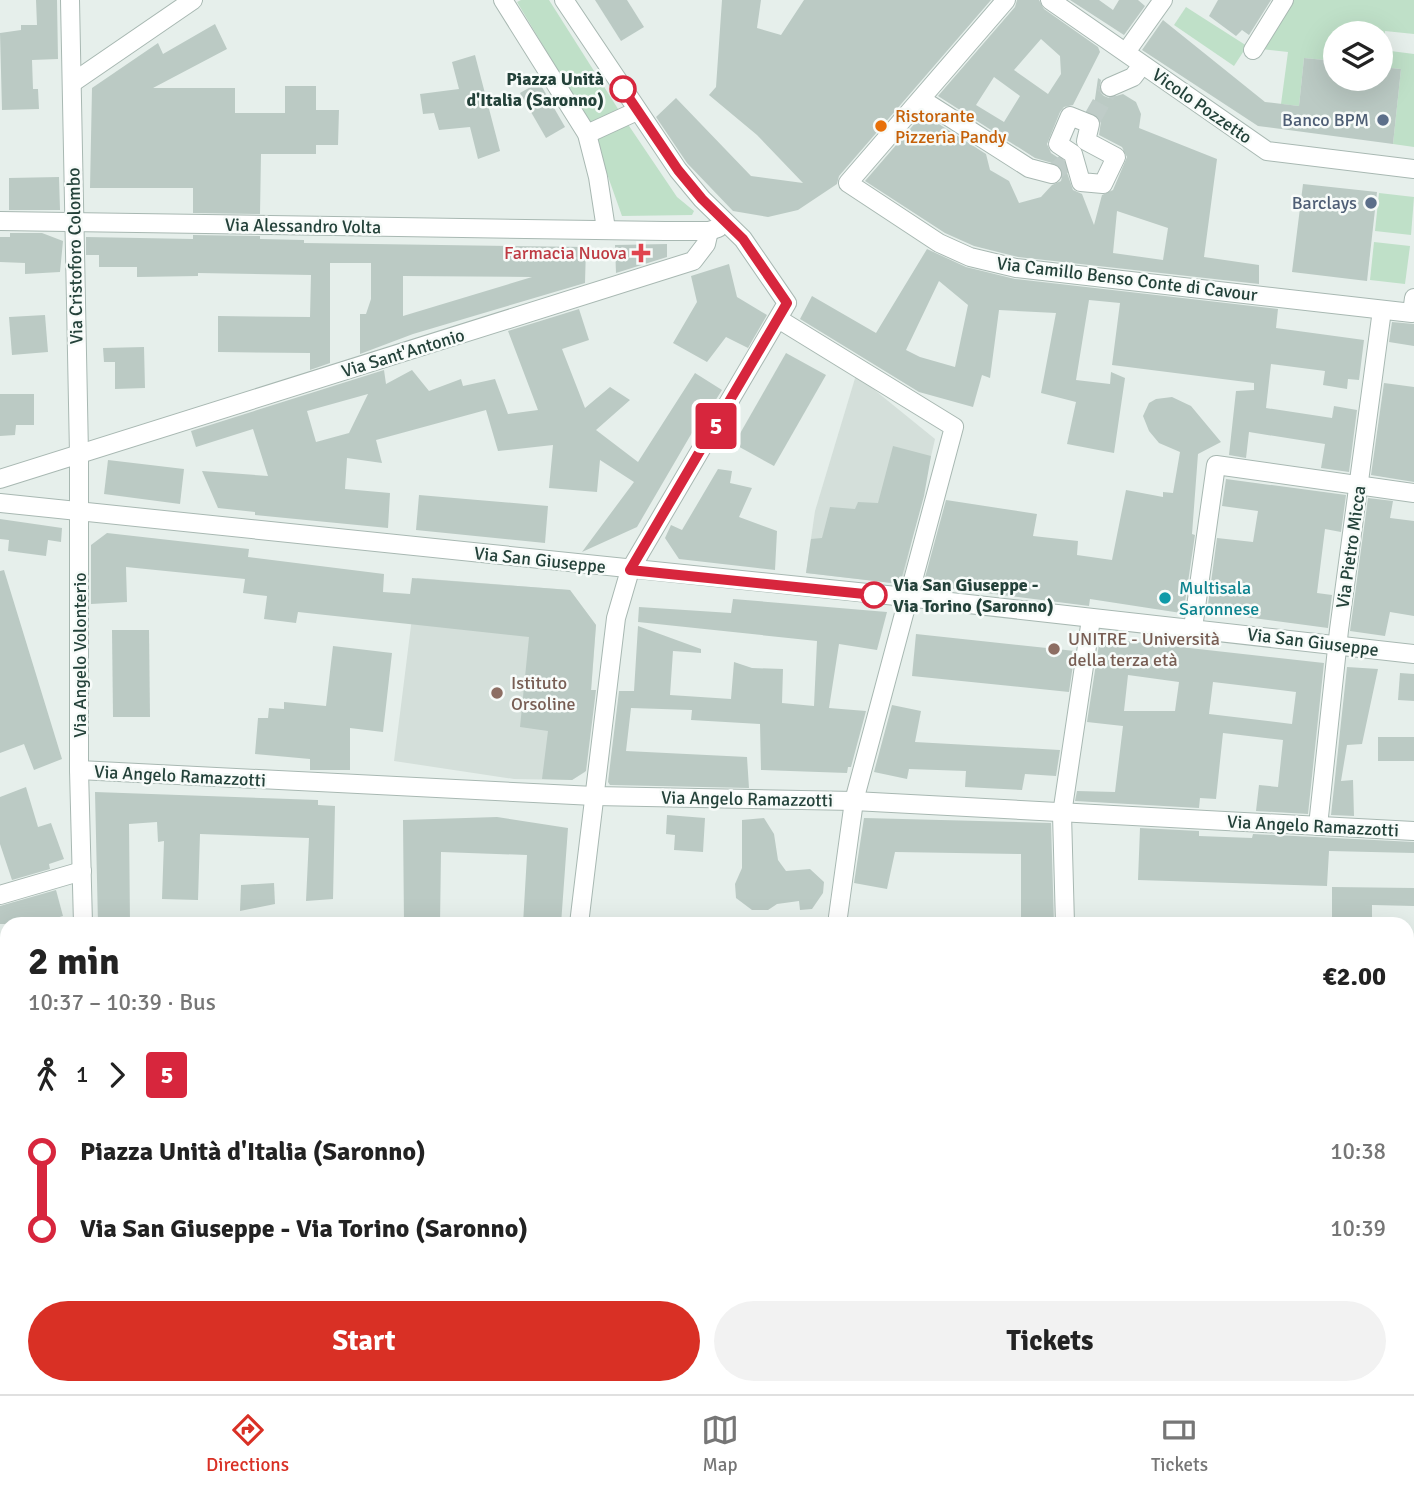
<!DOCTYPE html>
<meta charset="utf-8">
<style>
body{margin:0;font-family:Signika,sans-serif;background:#f2f2f2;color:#222;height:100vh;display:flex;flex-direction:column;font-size:26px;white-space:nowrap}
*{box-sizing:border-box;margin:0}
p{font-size:23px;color:#767676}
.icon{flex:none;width:38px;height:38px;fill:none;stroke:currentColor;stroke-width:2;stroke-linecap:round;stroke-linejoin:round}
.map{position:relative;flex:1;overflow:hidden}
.drawer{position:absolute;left:0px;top:917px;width:1414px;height:478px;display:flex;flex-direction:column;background:#fff;border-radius:21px 21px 0 0;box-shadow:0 7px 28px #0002}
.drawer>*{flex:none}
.badge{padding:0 14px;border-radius:5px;font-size:24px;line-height:46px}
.tools{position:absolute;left:1323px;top:21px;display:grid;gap:14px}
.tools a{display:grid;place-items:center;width:70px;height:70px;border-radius:50%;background:#fff;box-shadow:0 7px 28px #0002;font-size:35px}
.map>.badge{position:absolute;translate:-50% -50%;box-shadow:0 0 0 4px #fff}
.legs{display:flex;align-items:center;gap:10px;height:77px;padding:0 28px;font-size:23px}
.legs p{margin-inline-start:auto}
.overview{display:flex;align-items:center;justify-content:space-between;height:119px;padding:0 28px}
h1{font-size:38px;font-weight:800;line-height:52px}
.button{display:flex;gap:14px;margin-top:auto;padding:14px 28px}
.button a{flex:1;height:80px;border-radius:42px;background:#d93025;color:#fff;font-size:28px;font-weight:800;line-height:80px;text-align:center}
.button a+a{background:#f2f2f2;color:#222}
ul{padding:0 28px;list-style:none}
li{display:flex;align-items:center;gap:24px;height:77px;font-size:26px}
li i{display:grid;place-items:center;width:10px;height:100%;margin:0 9px;background:currentColor}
li i::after{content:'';width:18px;height:18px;margin:-9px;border:5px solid;border-radius:50%;background:#fff}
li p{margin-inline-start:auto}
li:first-child i{background:linear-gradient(#0000 50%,currentColor 0)}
li:last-child i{background:linear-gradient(currentColor 50%,#0000 0)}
.dock{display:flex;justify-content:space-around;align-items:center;height:98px;border-top:2px solid #e0e0e0;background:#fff;font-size:19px;color:#767676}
.dock a{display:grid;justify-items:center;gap:4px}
.dock .on{color:#d93025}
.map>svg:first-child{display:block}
.built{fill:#d4dfda}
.green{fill:#bfe0c8}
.building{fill:#bbcac4;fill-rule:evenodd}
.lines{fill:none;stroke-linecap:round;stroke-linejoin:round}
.minor-tunnel{stroke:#bfccc8;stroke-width:18;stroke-dasharray:18 9;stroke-linecap:butt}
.minor-casing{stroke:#a8b8b2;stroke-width:20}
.minor{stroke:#fff;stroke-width:18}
.line-1-casing{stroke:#fff;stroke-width:16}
.line-1{stroke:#d7263d;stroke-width:10}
.stop-1-dot{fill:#fff;stroke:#d7263d;stroke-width:3.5}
.service-dot{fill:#5c6f8a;stroke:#f7fbf9;stroke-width:2.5}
.food-dot{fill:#e8710a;stroke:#f7fbf9;stroke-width:2.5}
.health-dot{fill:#e0444e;stroke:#f7fbf9;stroke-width:2.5}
.culture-dot{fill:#0f9aa8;stroke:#f7fbf9;stroke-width:2.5}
.education-dot{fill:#8d6e63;stroke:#f7fbf9;stroke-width:2.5}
.labels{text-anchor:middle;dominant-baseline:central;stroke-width:5;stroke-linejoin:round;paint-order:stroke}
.stop-label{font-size:18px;font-weight:bold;fill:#24423a;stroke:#f7fbf9;text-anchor:end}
.street-label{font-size:18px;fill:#24423a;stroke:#f7fbf9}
.food-label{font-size:18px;fill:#c56008;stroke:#f7fbf9;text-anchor:start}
.service-label{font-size:18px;fill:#4e5e75;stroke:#f7fbf9;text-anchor:end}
.health-label{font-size:18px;fill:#be3a42;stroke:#f7fbf9;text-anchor:end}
.culture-label{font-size:18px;fill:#0d838f;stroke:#f7fbf9;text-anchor:start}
.education-label{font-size:18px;fill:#785e54;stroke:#f7fbf9;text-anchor:start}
</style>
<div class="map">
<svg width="1414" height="1394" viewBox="0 0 1414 1394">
<rect width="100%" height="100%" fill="#e6efeb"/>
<!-- built -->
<g class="built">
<path d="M856,375L935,439L902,584L806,573L815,511Z"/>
<path d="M417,578L570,590L596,625L585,772L572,780L514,779L394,761Z"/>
<path d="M7,1226V1342L0,1341V1228Z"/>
</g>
<!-- green -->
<g class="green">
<path d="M521,0H549L620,112L591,126L517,2Z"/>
<path d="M1294,0H1414V34L1385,31L1383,50L1414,54V147L1393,144L1401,69L1381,67V33H1335V61L1304,58L1299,106L1281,104L1288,52L1261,49Z"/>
<path d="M1186,7L1247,46L1234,66L1174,25Z"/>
<path d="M625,120L677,197L694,211L692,215L622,216L594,137Z"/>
<path d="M1379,193L1414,197L1411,235L1375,231Z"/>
<path d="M1374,242L1410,246L1405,284L1370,280Z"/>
</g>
<!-- building -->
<g class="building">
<path d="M36,0H57L58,59L32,60L33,89H38L39,109L2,110L0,33L21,30V25H37Z"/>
<path d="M595,0H627L644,27L621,41Z"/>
<path d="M722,0H761L757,28L781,35L804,0H991L839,176L837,184L798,210L768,217L733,211L687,163L656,117L676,98L751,176L803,183L757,135L709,95L716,87Z"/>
<path d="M1017,0H1039L1044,9L1098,47L1100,52L1073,105L1064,107L1060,112L1047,144L1051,153L1063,161L1073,190L1082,194L1094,225L1102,195L1113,190L1127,157L1122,147L1099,135L1101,121L1093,113L1098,78L1101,80L1099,91L1104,96L1109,98L1123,94L1136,102L1141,114L1139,128L1217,159L1204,257L1259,265V284L1018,257L974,246L945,233L865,181L923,114L986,154L990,170L1009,181L1019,203L1041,197L1052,185L1061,181L1063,172L1059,165L1035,158L938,96L1015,7ZM1041,39L1060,56L1061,74L1048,94L1014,70ZM994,77L1020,96L1004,122L976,105ZM1117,211L1168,228L1163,260L1113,253Z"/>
<path d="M1070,0H1099L1113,10L1119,0H1138L1145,6L1124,35Z"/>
<path d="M1218,0H1271L1249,35L1242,30L1236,36L1209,16Z"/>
<path d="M1163,20L1265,102L1299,106L1304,58L1335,61V79H1381V67L1401,69L1393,144L1258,126L1142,50Z"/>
<path d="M215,24L227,49L153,88H235V113H285V86H316V110H339L338,145H316V154H261L260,214L193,213V188H90L92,88L158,43L163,54Z"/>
<path d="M475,55L500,151L478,159L470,127L439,130L434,113L423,114L420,94L459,89L452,62Z"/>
<path d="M539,82L565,127L546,138L520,93Z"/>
<path d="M59,177L60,210H9V178Z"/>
<path d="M1303,184L1377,192L1367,281L1292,272Z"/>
<path d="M10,233H42L63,241L60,272L25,274V263L0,262V237H10Z"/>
<path d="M193,235L260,236V239L304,240V243L586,247L585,283L413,334L360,354V314H366L371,299V263H330V363L310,370V353L218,352V316L310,317L311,275L198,273V276L137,277V267H99V255H86V237L193,239ZM403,276L532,277L403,316Z"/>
<path d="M667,244V257L616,273L615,245Z"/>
<path d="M927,249L966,267L1015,279L1278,309L1276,328L1364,340L1359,380L1348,379L1347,389L1323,385L1325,371L1271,364L1266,408L1332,418L1334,406L1357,410L1349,472L1321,468L1325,444L1249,432L1246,458L1229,455L1236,391L1254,390V383L1112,365L1120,303L1089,300L1076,380L1110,384L1111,372L1125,378L1114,453L1067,444L1076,402L1041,393L1056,313L999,310L990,378L982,375L973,407L919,392L800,319L812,296L876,333ZM939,281L968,305L955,367L920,357L906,350Z"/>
<path d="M729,264L737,297L767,315L748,348L726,337L707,362L673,343L697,302L691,276Z"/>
<path d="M579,309L589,340L562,349L585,408L610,387L630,400L596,430L638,462L695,373L722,390L695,433L693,431L637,527L582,552L634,482L600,460L597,492L549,488L553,445L498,451L486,410L376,440L382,463L347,458L345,489L390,493L388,528L255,515V512L218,508L202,471L268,476L253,429L196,447L191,431L384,370L386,384L412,370L429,391L461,379L463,386L495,379L508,414L538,410L508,331ZM368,394L349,433L316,442L307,411Z"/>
<path d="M45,315L48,352L12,355L9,317Z"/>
<path d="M1392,322L1414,324V346L1389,342Z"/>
<path d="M144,347L145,388L115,389V362H104L103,348Z"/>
<path d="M786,353L826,375L774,466L734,444Z"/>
<path d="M1384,383L1414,387V482L1371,475Z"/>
<path d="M0,394H34V425H16L15,435L0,436Z"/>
<path d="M1172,397L1191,406L1221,442L1198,454L1192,534L1195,535L1184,609L1181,613L1090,599L1089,606L923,585L946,500L1037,514L1033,536L1078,541L1077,555L1112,560L1126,490L1163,497V492L1173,493L1180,452L1159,443L1149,431L1143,416L1149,403L1156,399Z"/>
<path d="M893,446L931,456L924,496L900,584L806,573L811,539L822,538L830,507L855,509L858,502L878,503Z"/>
<path d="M108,460L184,469L180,504L104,494Z"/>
<path d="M718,469L732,471L730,483L752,488L739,517L777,531L775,570L679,559L665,538L671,525L682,530Z"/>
<path d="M1226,479L1346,495L1341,532L1325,529L1317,593L1332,595L1328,628L1207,612L1217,538L1253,542L1258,511L1222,506Z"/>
<path d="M419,495L548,506L545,543L416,530Z"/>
<path d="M1368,498L1393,501L1390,518L1414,521V616L1390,612L1385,636L1350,631Z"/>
<path d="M0,519L62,528L61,542L48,540L46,556L8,551L9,540L0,539Z"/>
<path d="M107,533L249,549L248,557L384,574L383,592L410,594L412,578L570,590L596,625L591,690H596L586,771L572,780L542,779L548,731L520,727L529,637L298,612L296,623L264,619L267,596L243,593L245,579L126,567L127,602L91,604V545Z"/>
<path d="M4,570L62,759L34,770L24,744L0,753V571Z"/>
<path d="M733,599L887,612L877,650L839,644L829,708L866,711L851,767H848L847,773L761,770L760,724L691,720L692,710L631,708L626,751L747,757L749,788L610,785L608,782L619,691H634L638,626L701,649V653L673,651L670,695L731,699L734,662L752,668L783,669L782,703L814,706L817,641L638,622L639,607L731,613Z"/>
<path d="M112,630H149L150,717H113Z"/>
<path d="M916,634L1075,651L1069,692L912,676Z"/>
<path d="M1100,638L1324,663L1308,814L1256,811L1259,785L1278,787L1283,740L1223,733L1216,799L1200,798L1199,808L1075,801L1077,791L1115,792L1123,726L1087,722ZM1128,675L1179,682L1175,711H1124ZM1213,682L1296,692L1292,724L1209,714Z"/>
<path d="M333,646L392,653L383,732L350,728V770H310V759L255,754L258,718H268L269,708L284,709V702L326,706Z"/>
<path d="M1347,667L1378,669L1362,744L1347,745L1341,781L1353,780L1354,816L1331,815Z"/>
<path d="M1400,673L1414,674V701L1398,700Z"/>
<path d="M892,705L921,711L915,742L1060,750L1056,776L1025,774L1022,790L965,787L966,771L909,769L907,779L874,772Z"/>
<rect x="1378" y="737" width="36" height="24"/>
<path d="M26,787L38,827L51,823L64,859L49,864L50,869L12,880L0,844V797Z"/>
<path d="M95,792L318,800V805L335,806L333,899L306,901L309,838L200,834L198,900L162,899L164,841L158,842L157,822L129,824L130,924H98Z"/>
<path d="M667,815L705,818L703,852L674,850L675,835L666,834Z"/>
<path d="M497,817L568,828L561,924H523L527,855L441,852L440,924H404L403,820Z"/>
<path d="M764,818L774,834L778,860L786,871L810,869L824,882L823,893L812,909L800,910L799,901L777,904L768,910H752L736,898L735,884L742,868V820Z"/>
<path d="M864,818L1051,823L1054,924H1021V854L895,852L887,889L854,883Z"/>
<path d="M1140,828L1199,831V836L1252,838L1253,834L1414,842V853L1329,851L1327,886L1138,880Z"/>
<path d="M274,883L275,904L240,911L241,885Z"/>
<path d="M1332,887L1414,888V906L1372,905V924H1332Z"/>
<path d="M56,890L63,916L35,924H0V906Z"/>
</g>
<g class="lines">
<!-- minor-tunnel -->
<g class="minor-tunnel">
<path d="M1092,119L1110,87"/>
<path d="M1052,174L1070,159"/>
</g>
<defs>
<g id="minor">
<path d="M70,0L79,454V770L83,924"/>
<path d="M503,0L587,134L598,177L606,229"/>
<path d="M564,0L678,170L702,199L743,239L787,303L630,570L616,618L579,924"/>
<path d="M1006,0L848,183L939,243L970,257L1016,268L1412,313L1414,298"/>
<path d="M1050,0L1267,151L1414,169"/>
<path d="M1253,50L1284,0"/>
<path d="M1126,52L1163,0"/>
<path d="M72,83L193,0"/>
<path d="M1110,87L1133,77L1142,65"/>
<path d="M921,99L1029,168L1052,174"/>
<path d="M1070,116L1090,124L1086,141L1116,157L1103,184L1081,182L1073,154L1058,144Z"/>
<path d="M587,134L637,111"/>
<path d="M0,221L665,231H709L718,228"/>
<path d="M780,320L954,427L854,801L837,924"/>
<path d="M0,479L693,261L706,244L709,231"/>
<path d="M0,503L906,597L1414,654"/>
<path d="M1193,628L1216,465L1414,493"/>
<path d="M79,770L594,796L854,801L1414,831"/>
<path d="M1318,826L1339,630L1382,310"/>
<path d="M0,895L82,871"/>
<path d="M1065,924L1062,814L1091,619"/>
<path d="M1407,1032H1414"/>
<path d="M1407,1161H1414"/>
<path d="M0,1167H7"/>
<path d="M1407,1346H1414"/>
<path d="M0,1357H7"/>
<path d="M90,1388V1394"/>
<path d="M689,1388L690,1394"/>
<path d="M437,1394L441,1388"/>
<path d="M528,1394L529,1388"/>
</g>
</defs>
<!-- minor casing -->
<use href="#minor" class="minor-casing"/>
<!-- minor -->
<use href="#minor" class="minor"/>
</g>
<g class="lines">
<defs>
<path id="line-1" d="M623,89L678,170L702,199L743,239L787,303L630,570L874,595"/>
</defs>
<!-- line-1 casing -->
<use href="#line-1" class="line-1-casing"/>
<!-- line-1 -->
<use href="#line-1" class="line-1"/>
</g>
<!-- markers -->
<g class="stop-1-dot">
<circle cx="623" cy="89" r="12"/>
<circle cx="874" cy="595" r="12"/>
</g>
<g class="service-dot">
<circle cx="1383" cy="120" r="7"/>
<circle cx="1371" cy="203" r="7"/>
</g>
<circle class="food-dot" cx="881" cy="126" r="7"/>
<path class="health-dot" d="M637.5 242.5h7v7h7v7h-7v7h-7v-7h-7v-7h7z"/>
<circle class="culture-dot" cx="1165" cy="598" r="7"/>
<g class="education-dot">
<circle cx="1054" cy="649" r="7"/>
<circle cx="497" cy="693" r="7"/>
</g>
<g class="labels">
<!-- stop labels -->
<g class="stop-label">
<text x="604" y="79">Piazza Unità<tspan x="604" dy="21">d'Italia (Saronno)</tspan></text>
<text x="893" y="585" text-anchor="start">Via San Giuseppe -<tspan x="893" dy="21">Via Torino (Saronno)</tspan></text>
</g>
<!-- street labels -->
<g class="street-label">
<text transform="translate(1202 106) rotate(35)">Vicolo Pozzetto</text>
<text transform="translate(303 226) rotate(1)">Via Alessandro Volta</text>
<text transform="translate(75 256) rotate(-91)">Via Cristoforo Colombo</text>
<text transform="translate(1127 279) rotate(7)">Via Camillo Benso Conte di Cavour</text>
<text transform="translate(403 353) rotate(-17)">Via Sant'Antonio</text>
<text transform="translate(1351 547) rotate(-82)">Via Pietro Micca</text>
<text transform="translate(540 560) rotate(6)">Via San Giuseppe</text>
<text transform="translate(1313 642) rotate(7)">Via San Giuseppe</text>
<text transform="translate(80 655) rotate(-90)">Via Angelo Volonterio</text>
<text transform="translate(180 776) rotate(3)">Via Angelo Ramazzotti</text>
<text transform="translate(747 799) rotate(1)">Via Angelo Ramazzotti</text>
<text transform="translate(1313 826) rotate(3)">Via Angelo Ramazzotti</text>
</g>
<!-- food labels -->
<g class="food-label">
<text x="895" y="116">Ristorante<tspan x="895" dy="21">Pizzeria Pandy</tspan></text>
</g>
<!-- service labels -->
<g class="service-label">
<text x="1369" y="120">Banco BPM</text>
<text x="1357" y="203">Barclays</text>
</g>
<!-- health labels -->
<g class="health-label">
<text x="627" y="253">Farmacia Nuova</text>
</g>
<!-- culture labels -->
<g class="culture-label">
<text x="1179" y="588">Multisala<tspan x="1179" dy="21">Saronnese</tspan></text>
</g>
<!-- education labels -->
<g class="education-label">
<text x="1068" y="639">UNITRE - Università<tspan x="1068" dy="21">della terza età</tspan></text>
<text x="511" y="683">Istituto<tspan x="511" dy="21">Orsoline</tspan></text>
</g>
</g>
</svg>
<div class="tools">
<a><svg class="icon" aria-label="layers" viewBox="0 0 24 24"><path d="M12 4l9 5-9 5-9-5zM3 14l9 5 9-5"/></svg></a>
</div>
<b class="badge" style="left:716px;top:426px;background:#d7263d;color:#fff">5</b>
<section class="drawer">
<div class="overview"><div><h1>2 min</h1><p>10:37 – 10:39 · Bus</p></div><b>€2.00</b></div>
<div class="legs"><svg class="icon" aria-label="walk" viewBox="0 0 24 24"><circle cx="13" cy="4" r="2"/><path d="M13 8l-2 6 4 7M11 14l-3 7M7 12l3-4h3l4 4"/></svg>1<svg class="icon" aria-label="forward" viewBox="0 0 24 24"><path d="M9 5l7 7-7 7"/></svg><b class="badge" style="background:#d7263d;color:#fff">5</b></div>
<ul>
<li><i style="color:#d7263d"></i><b>Piazza Unità d'Italia (Saronno)</b><p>10:38</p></li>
<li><i style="color:#d7263d"></i><b>Via San Giuseppe - Via Torino (Saronno)</b><p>10:39</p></li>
</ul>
<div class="button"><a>Start</a><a>Tickets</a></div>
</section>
</div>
<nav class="dock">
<a class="on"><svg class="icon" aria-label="directions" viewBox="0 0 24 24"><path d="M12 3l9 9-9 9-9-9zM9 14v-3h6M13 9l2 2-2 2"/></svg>Directions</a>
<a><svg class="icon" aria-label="map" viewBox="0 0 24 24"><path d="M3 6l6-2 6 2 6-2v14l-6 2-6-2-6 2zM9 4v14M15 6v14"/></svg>Map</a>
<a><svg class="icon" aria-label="tickets" viewBox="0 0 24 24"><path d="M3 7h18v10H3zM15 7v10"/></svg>Tickets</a>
</nav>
